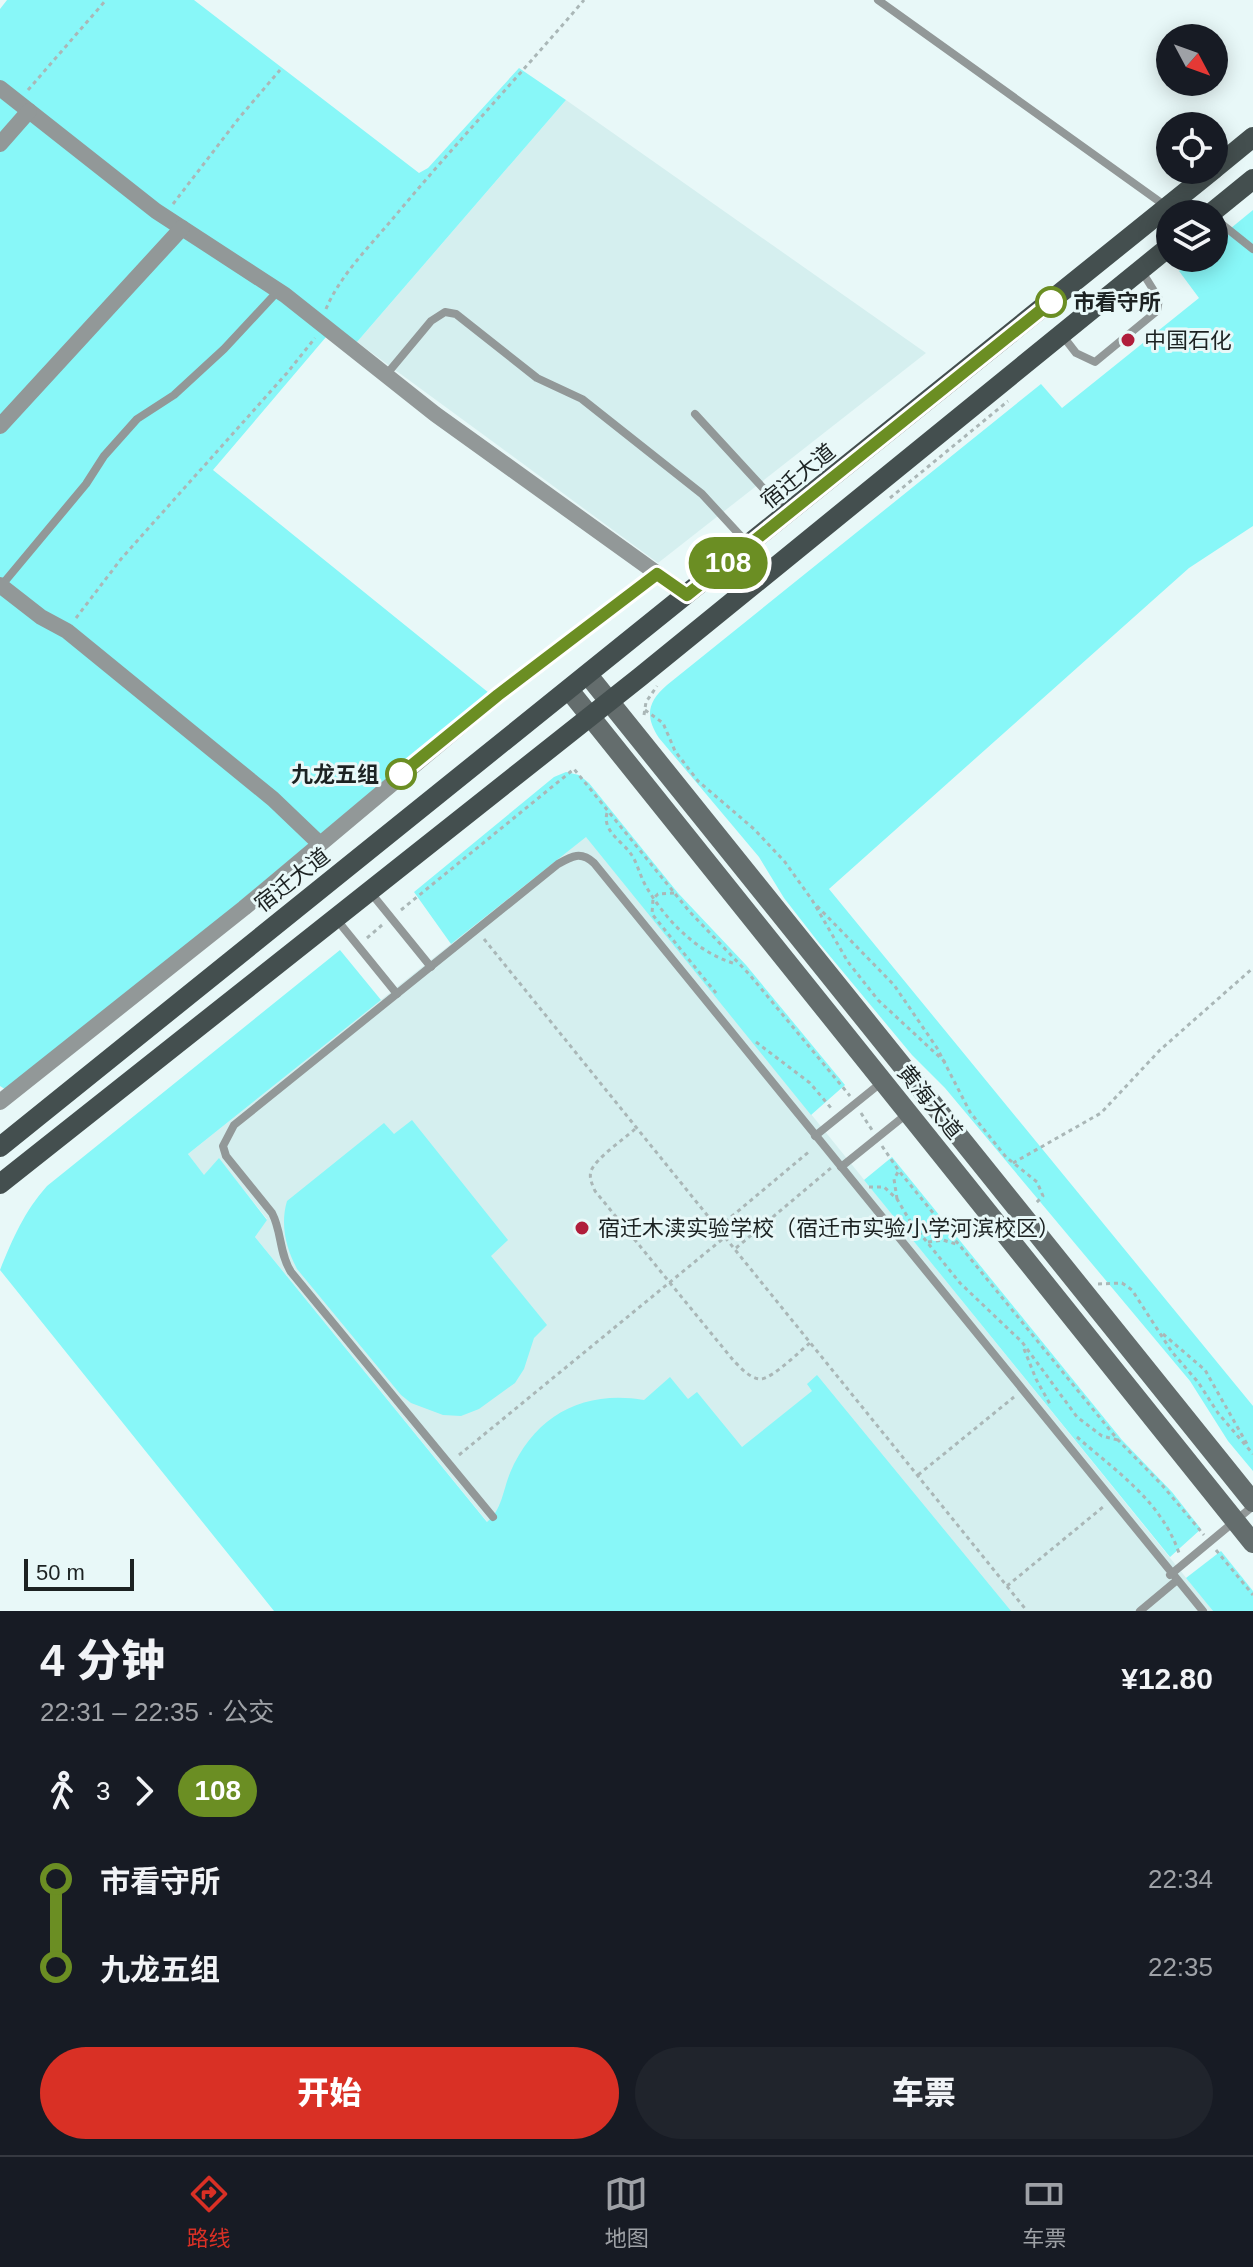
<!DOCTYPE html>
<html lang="zh">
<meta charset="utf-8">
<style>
body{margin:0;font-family:Arial,"Noto Sans SC",sans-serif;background:#20242c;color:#f1f3f6;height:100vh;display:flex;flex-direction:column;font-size:30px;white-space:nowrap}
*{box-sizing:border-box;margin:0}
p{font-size:26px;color:#9ea1a6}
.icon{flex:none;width:44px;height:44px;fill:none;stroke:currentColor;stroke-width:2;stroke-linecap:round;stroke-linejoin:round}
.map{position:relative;height:1611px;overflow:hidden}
.sheet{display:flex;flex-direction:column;background:#171b24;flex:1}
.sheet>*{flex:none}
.badge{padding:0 16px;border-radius:26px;font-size:28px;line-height:52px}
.needle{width:52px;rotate:131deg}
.tools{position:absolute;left:1156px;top:24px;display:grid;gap:16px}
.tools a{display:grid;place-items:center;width:72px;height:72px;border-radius:50%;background:#171b24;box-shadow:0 4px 20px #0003;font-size:40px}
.scale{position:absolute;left:24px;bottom:20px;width:110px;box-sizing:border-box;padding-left:8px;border:4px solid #1c2222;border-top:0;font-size:22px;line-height:28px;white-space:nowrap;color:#1c2222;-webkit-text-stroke:6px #e8f8f8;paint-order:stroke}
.map>.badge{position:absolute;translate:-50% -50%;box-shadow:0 0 0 4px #fff}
.legs{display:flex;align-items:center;gap:12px;height:88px;padding:0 40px;font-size:26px}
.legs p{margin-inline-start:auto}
.headline{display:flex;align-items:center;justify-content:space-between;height:136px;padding:0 40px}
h1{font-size:44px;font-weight:800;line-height:60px}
.action{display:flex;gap:16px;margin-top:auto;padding:16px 40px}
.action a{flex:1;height:92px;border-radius:48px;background:#d93025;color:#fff;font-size:32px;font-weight:800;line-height:92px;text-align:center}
.action a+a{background:#20242c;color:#f1f3f6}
ul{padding:0 40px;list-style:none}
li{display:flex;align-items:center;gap:28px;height:88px;font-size:30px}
li i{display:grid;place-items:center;width:12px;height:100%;margin:0 10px;background:currentColor}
li i::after{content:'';width:20px;height:20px;margin:-10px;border:6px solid;border-radius:50%;background:#171b24}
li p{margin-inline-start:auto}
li:first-child i{background:linear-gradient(#0000 50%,currentColor 0)}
li:last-child i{background:linear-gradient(currentColor 50%,#0000 0)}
.tabs{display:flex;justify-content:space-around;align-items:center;height:112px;border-top:2px solid #363941;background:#171b24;font-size:22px;color:#9ea1a6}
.tabs a{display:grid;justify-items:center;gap:4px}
.tabs .current{color:#d93025}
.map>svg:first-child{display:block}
.built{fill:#d5efef}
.green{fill:#88f7f8}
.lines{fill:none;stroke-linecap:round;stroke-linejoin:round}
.path{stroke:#aab7b7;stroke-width:3;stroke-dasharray:4 4;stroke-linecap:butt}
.lane{stroke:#929898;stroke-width:8}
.street{stroke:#929898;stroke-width:16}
.secondary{stroke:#646d6d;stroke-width:20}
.primary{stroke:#444f4f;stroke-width:20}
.line-1-casing{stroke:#fff;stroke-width:18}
.line-1{stroke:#6b8e23;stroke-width:12}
.stop-1-dot{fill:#fff;stroke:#6b8e23;stroke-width:4}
.poi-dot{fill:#b01d3b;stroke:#e8f8f8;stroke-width:3}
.labels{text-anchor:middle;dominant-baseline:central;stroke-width:6;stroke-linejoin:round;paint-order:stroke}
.stop-label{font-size:22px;font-weight:bold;fill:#1c2222;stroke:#e8f8f8;text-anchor:start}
.poi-label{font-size:22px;fill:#1c2222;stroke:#e8f8f8;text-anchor:start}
.street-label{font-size:22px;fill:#1c2222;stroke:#e8f8f8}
</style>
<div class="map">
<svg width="1253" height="1611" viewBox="0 0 1253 1611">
<rect width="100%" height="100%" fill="#e8f8f8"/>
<!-- built -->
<g class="built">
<path d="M566,100L926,353L658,563L357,342Z"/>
<path d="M586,836L1213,1611H560L255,1237L267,1219L219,1159L204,1176L188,1154Z"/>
</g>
<!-- green -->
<g class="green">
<path d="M7,0H194L419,173L428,168L519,68L566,100L357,342L326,337L213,470L489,693L11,1093L0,1086V9Z"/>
<path d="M1253,210V526L1189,568L829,889L1253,1406V1471L1228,1441L1190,1381L945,1088L912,1055L819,943L784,898L759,857L659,738C645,717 647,702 667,685L1041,384L1062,408L1199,298L1179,271L1195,258H1214V242Z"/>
<path d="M566,772L579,775L589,783L678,893L746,965L845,1085L811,1115L586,837L451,944L414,892L554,777Z"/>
<path d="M340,950L381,1000L188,1154L204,1175L219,1158L267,1220L255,1237L487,1522C502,1510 503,1490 510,1473C535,1415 583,1390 644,1400L670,1377L688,1399L697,1392L742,1447L812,1391L807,1384L817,1375L1011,1611H274L0,1270C13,1238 24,1212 47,1186Z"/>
<path d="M412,1120L508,1240L491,1256L547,1325L534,1338L524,1369L515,1383L479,1409L461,1416L443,1415L411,1403L401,1395L297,1269C286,1248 280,1225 287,1201L384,1123L394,1134Z"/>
<path d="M892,1157L1122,1440L1172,1492L1201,1529L1170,1557L864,1180Z"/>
<path d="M1221,1551L1253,1591V1611H1213L1186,1578Z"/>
</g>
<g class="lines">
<!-- path -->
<g class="path">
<path d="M28,90L106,0"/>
<path d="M173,204L239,118L280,70"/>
<path d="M326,309C340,275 371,245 395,216C456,143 522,73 584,0"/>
<path d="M890,498L1008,401"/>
<path d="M76,618L121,559L287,373L315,338"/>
<path d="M645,710L663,723L675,751L698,781L754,829L785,862L812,900L848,962L878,1000L946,1063"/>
<path d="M644,715L646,702L657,686"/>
<path d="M607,813C602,831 622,841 631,854C638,864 640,877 647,888C667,922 698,953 736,964"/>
<path d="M674,893L658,894L653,899L652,914L716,993"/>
<path d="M817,906L894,985L937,1048L970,1112L1006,1157L1037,1182L1043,1196L1034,1205"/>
<path d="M401,910L574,769L689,911L749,974L850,1096"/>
<path d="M367,938L382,925"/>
<path d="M484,939L1027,1611"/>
<path d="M756,1042L810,1083L831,1108"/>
<path d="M861,1113L872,1130"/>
<path d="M635,1129C624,1139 596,1158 591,1171C589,1178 592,1184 595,1191L733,1360C740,1367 750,1379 761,1379C773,1378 800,1351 810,1343"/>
<path d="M882,1146L899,1171L1118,1440L1162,1485L1204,1535"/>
<path d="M1013,1163L1101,1113L1160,1050L1253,968"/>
<path d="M869,1187H884L897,1199L910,1221L960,1283L1022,1342L1077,1417L1102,1436L1118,1440"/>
<path d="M897,1199L894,1179L898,1172"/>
<path d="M719,1227L811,1150"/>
<path d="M928,1242L943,1240L959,1245"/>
<path d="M736,1248L831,1168"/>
<path d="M1098,1284L1122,1283L1132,1290L1172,1352L1198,1382L1218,1413L1253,1454"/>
<path d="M1163,1334L1205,1370L1247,1444"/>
<path d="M1024,1349L1036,1379L1050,1404"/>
<path d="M1077,1437C1117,1472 1161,1501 1179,1553"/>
<path d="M459,1455L725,1237"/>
<path d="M918,1475L1014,1397"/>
<path d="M1216,1550L1253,1595"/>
<path d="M1007,1586L1103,1507"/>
</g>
<!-- lane -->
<g class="lane">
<path d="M878,0L1167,207"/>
<path d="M1214,218L1253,249"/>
<path d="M1062,335L1076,353L1095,362L1157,311L1159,299L1141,270"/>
<path d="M386,375L431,321L445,312L456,314L537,378L582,399L702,494L749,545"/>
<path d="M695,414L787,514"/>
<path d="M1,586L86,484L104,456L137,419L174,395L224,349L278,291"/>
<path d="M371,893L431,967"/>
<path d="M337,920L397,994"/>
<path d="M815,1136L882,1082"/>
<path d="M841,1167L908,1113"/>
<path d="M493,1517L291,1272C279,1253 282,1232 272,1213L226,1156L223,1146L234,1125L558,864C572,856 581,851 594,863L1203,1611"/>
<path d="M1170,1575L1253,1506"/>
<path d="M1140,1611L1176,1581"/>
</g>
<!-- street -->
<g class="street">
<path d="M0,88L156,211L285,295L435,414L687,595"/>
<path d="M0,144L29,111"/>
<path d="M0,426L182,228"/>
<path d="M0,585L41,617L67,631L273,799L319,843"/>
<path d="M0,1102L244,908L498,695L657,574"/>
</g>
<!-- secondary -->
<g class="secondary">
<path d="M588,675L1253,1502"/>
<path d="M569,690L1253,1543"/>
</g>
<!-- primary -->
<g class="primary">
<path d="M1214,169L1253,137"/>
<path d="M1210,214L1253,179"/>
<path d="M0,1147L1213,170"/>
<path d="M0,1184L640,677L1170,246"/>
</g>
</g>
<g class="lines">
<defs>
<path id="line-1" d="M401,774L498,695L657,574L687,595L1051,302"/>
</defs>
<!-- line-1 casing -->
<use href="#line-1" class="line-1-casing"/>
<!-- line-1 -->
<use href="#line-1" class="line-1"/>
</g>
<!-- markers -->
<g class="stop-1-dot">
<circle cx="1051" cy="302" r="14"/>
<circle cx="401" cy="774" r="14"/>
</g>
<g class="poi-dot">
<circle cx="1128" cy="340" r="8"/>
<circle cx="582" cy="1228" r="8"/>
</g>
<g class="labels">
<!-- stop labels -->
<g class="stop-label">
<text x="1073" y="302">市看守所</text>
<text x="379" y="774" text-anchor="end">九龙五组</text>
</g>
<!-- poi labels -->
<g class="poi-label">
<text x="1144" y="340">中国石化</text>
<text x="598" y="1228">宿迁木渎实验学校（宿迁市实验小学河滨校区）</text>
</g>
<!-- street labels -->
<g class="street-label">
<text transform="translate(798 476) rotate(-39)">宿迁大道</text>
<text transform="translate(292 880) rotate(-38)">宿迁大道</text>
<text transform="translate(930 1102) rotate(51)">黄海大道</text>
</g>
</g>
</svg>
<div class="tools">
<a><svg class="needle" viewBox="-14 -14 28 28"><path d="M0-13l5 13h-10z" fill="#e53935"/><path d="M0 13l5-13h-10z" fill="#9ea1a6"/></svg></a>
<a><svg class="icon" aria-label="locate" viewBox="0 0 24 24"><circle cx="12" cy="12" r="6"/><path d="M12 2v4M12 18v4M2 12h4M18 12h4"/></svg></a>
<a><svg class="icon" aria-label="layers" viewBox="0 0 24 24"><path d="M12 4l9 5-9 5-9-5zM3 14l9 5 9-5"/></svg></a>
</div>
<div class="scale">50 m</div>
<b class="badge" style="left:728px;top:563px;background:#6b8e23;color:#fff">108</b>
</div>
<section class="sheet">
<div class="headline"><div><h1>4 分钟</h1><p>22:31 – 22:35 · 公交</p></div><b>¥12.80</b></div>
<div class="legs"><svg class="icon" aria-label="walk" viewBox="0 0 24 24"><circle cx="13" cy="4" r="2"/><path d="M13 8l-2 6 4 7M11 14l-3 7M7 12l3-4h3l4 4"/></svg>3<svg class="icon" aria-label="forward" viewBox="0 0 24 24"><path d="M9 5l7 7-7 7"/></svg><b class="badge" style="background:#6b8e23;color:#fff">108</b></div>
<ul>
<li><i style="color:#6b8e23"></i><b>市看守所</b><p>22:34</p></li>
<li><i style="color:#6b8e23"></i><b>九龙五组</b><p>22:35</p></li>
</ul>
<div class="action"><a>开始</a><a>车票</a></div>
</section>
<nav class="tabs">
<a class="current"><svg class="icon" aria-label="directions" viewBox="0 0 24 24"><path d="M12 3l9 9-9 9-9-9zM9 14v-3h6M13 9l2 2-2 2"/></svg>路线</a>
<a><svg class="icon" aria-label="map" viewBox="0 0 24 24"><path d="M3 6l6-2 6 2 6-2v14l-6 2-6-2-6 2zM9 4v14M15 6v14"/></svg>地图</a>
<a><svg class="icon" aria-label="tickets" viewBox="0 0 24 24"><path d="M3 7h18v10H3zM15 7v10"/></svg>车票</a>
</nav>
